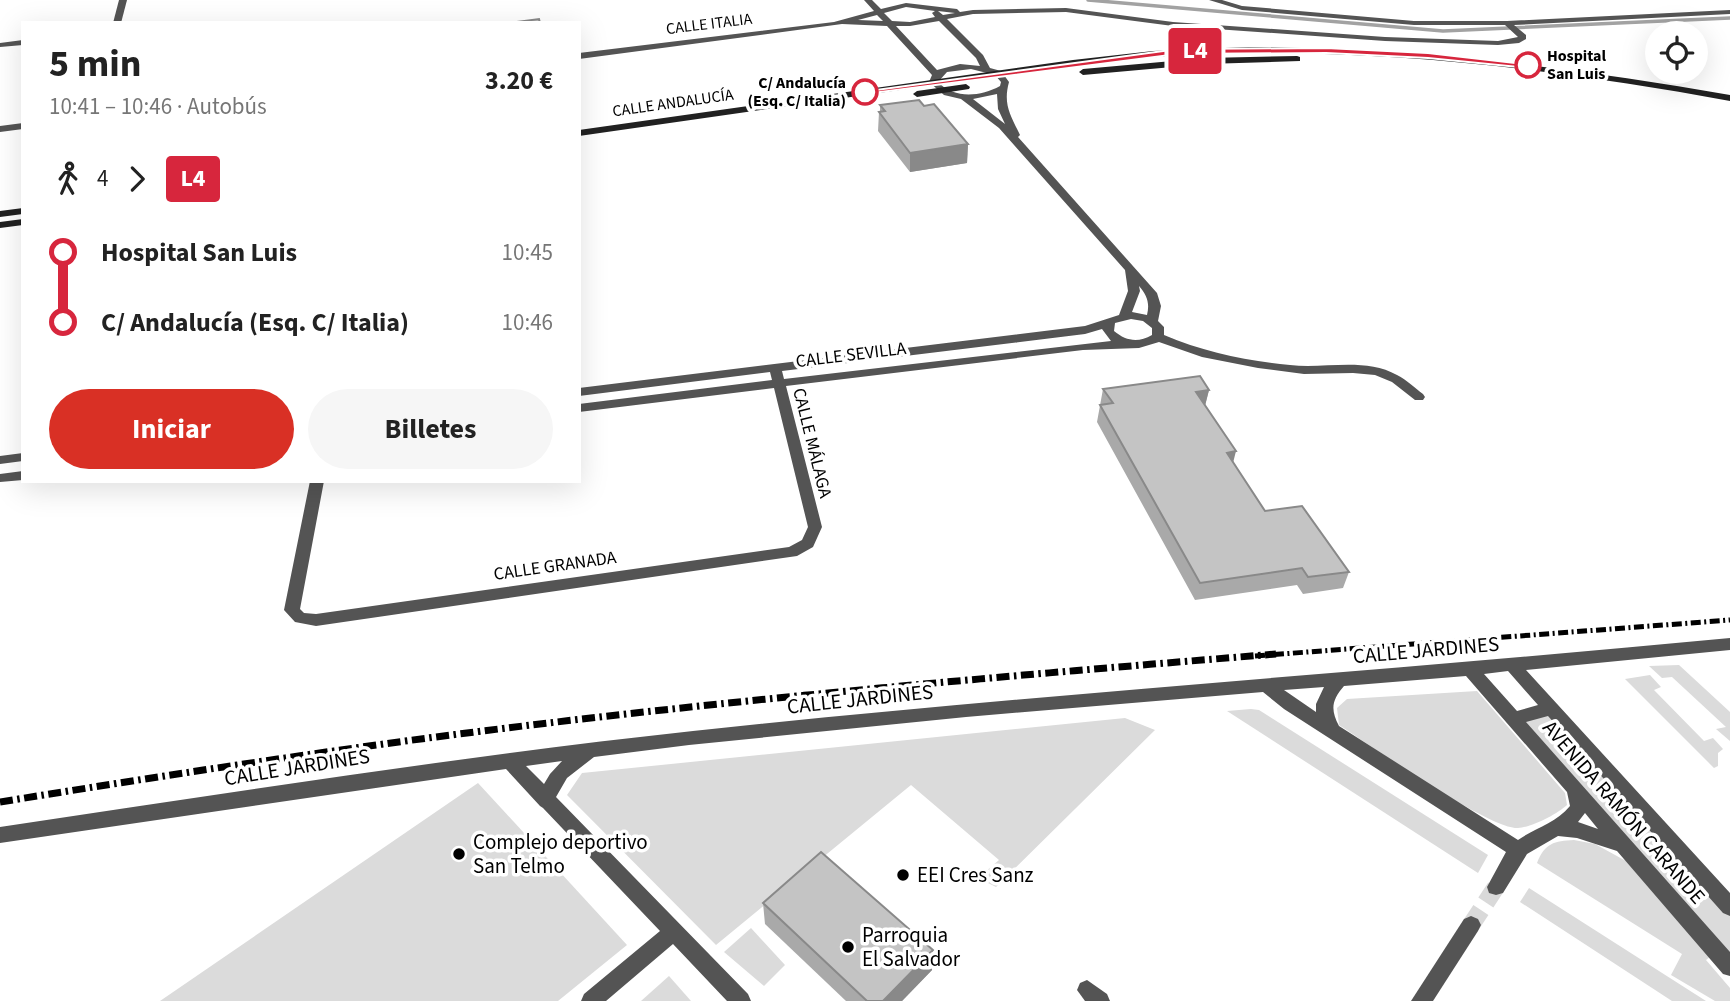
<!DOCTYPE html>
<html lang="es">
<meta charset="utf-8">
<style>
body{margin:0;font-family:"Source Sans 3",sans-serif;background:#f6f6f6;color:#222;height:100vh;display:flex;flex-direction:column;font-size:26px;white-space:nowrap}
*{box-sizing:border-box;margin:0}
p{font-size:23px;color:#767676}
.icon{flex:none;width:38px;height:38px;fill:none;stroke:currentColor;stroke-width:2;stroke-linecap:round;stroke-linejoin:round}
.map{position:relative;flex:1;overflow:hidden}
.sheet{position:absolute;left:21px;top:21px;width:560px;height:462px;display:flex;flex-direction:column;background:#fff;border-radius:0px;box-shadow:0 7px 28px #0002}
.sheet>*{flex:none}
.badge{padding:0 14px;border-radius:5px;font-size:24px;line-height:46px}
.fabs{position:absolute;left:1645px;top:21px;display:grid;gap:14px}
.fabs a{display:grid;place-items:center;width:63px;height:63px;border-radius:50%;background:#fff;box-shadow:0 7px 28px #0002;font-size:35px}
.map>.badge{position:absolute;translate:-50% -50%;box-shadow:0 0 0 4px #fff}
.legs{display:flex;align-items:center;gap:10px;height:77px;padding:0 28px;font-size:23px}
.legs p{margin-inline-start:auto}
.summary{display:flex;align-items:center;justify-content:space-between;height:119px;padding:0 28px}
h1{font-size:38px;font-weight:700;line-height:52px}
.action{display:flex;gap:14px;margin-top:auto;padding:14px 28px}
.action a{flex:1;height:80px;border-radius:42px;background:#d93025;color:#fff;font-size:28px;font-weight:700;line-height:80px;text-align:center}
.action a+a{background:#f6f6f6;color:#222}
ul{padding:0 28px;list-style:none}
li{display:flex;align-items:center;gap:24px;height:70px;font-size:26px}
li i{display:grid;place-items:center;width:10px;height:100%;margin:0 9px;background:currentColor}
li i::after{content:'';width:18px;height:18px;margin:-9px;border:5px solid;border-radius:50%;background:#fff}
li p{margin-inline-start:auto}
li:first-child i{background:linear-gradient(#0000 50%,currentColor 0)}
li:last-child i{background:linear-gradient(currentColor 50%,#0000 0)}
.map>svg:first-child{display:block}
.green{fill:#dbdbdb}
.lines{fill:none;stroke-linecap:round;stroke-linejoin:round}
.stream{stroke:#a2a2a2;stroke-width:3.5}
.minor-tunnel{stroke:#d9d9d9;stroke-width:18;stroke-dasharray:18 9;stroke-linecap:butt}
.minor{fill:#545454;fill-rule:evenodd}
.secondary{fill:#212121;fill-rule:evenodd}
.rail-far1{stroke:#000;stroke-width:5;stroke-dasharray:10 3.5 2 3.5;stroke-linecap:butt}
.rail{stroke:#000;stroke-width:7;stroke-dasharray:13 4.5 2.5 4.5;stroke-linecap:butt}
.wall{fill:#a9a9a9}
.shaded-wall{fill:#898989}
.building{fill:#c4c4c4;stroke:#898989;stroke-width:2}
.line-1{fill:#d7263d;stroke:#fff;stroke-width:2}
.stop-1-dot{fill:#fff;stroke:#d7263d;stroke-width:3.5}
.poi-dot{fill:#000;stroke:#fff;stroke-width:2.5}
.labels{text-anchor:middle;dominant-baseline:central;stroke-width:7;stroke-linejoin:round;paint-order:stroke}
.far-street-label{font-size:16px;fill:#000;stroke:#fff}
.far-stop-label{font-size:16px;font-weight:bold;fill:#000;stroke:#fff;text-anchor:start}
.street-label{font-size:18px;fill:#000;stroke:#fff}
.near-street-label{font-size:21px;fill:#000;stroke:#fff}
.near-poi-label{font-size:21px;fill:#000;stroke:#fff;text-anchor:start}
</style>
<div class="map">
<svg width="1730" height="1001" viewBox="0 0 1730 1001">
<rect width="100%" height="100%" fill="#fff"/>
<!-- green -->
<g class="green">
<path d="M1679,665L1730,712V741L1716,729L1726,727L1672,677L1662,678L1649,666Z"/>
<path d="M1650,675L1661,687L1654,690L1704,741L1713,738L1723,749L1718,753V766L1714,768L1625,679Z"/>
<path d="M1477,691L1565,793L1567,805C1557,814 1533,827 1518,828C1490,830 1370,745 1339,725L1337,708L1347,699Z"/>
<path d="M1251,709L1259,710L1488,855L1478,873L1227,711Z"/>
<path d="M1550,709L1730,907V967L1513,719Z"/>
<path d="M1125,718L1155,730L996,887L978,878L999,860L911,785L716,945L567,795L582,773Z"/>
<path d="M478,783L627,945L558,1001H160Z"/>
<path d="M1574,840L1595,844L1626,861L1710,957L1706,960L1730,988V1001H1715L1671,975L1682,954L1537,863C1545,843 1554,841 1574,840Z"/>
<path d="M1529,888L1706,1001H1672L1520,902Z"/>
<path d="M751,928L785,965L764,986L724,952Z"/>
<path d="M669,976L691,1001H641Z"/>
</g>
<g class="lines">
<!-- stream -->
<path class="stream" d="M1088,0L1443,31L1730,18"/>
<!-- minor-tunnel -->
<path class="minor-tunnel" d="M1471,925L1496,887"/>
<!-- minor -->
<g class="minor">
<path d="M119,0H127L121,23H113Z"/>
<path d="M864,0H872L881,9L906,3L957,9L960,12L973,10L1066,8L1173,22L1385,37L1498,41L1518,37L1505,25H1414L1242,10L1209,0H1222L1242,6L1414,21H1507L1730,10V14L1514,25L1526,35V39L1519,43L1498,45L1385,41L1173,26L1066,12L973,14L947,19L983,55L990,68L1001,71L1009,82C1003,104 1010,114 1020,135L1018,137L1157,293L1161,306L1158,321L1164,327V335C1204,352 1247,361 1290,365C1325,369 1365,357 1397,375C1407,380 1415,388 1423,394L1425,397L1423,400H1415L1392,382L1375,375L1353,373L1304,374L1258,368L1202,357L1159,342L1139,348L1083,350L786,386L822,527L813,547L797,556L316,626L295,622L284,610L310,481H324L300,609L304,613L316,614L789,547L802,540L808,527L774,388L579,412V404L772,380L770,372L579,396V388L1085,326L1119,315L1128,291L1125,270L999,128L961,99L944,95L929,82L932,75L887,26L842,24L579,59V53L834,22L874,11ZM906,7L935,11L932,13L935,17L910,22L892,21L884,13ZM938,11L955,13L943,15ZM877,15L883,21L858,20ZM939,21L976,58L980,66L960,64L937,70L896,26H910ZM971,69L995,75L1001,82L1000,86C980,97 954,99 938,82L947,72ZM997,94L998,109L1005,124L973,99ZM1139,286C1147,295 1150,303 1147,315L1132,312L1140,291ZM1131,319L1143,321L1152,328V335C1138,343 1126,341 1114,331L1115,323ZM1102,329L1111,341L784,379L782,371L1085,334Z"/>
<path d="M23,40V45L0,47V43Z"/>
<path d="M23,123V129L0,132V126Z"/>
<path d="M23,453V461L0,464V456Z"/>
<path d="M23,471V480L0,482V474Z"/>
<path d="M1730,638V650L1526,670L1730,893V916L1723,913L1548,716L1526,722L1730,952V976L1723,974L1617,851L1577,838L1558,836L1527,854L1503,893L1496,895L1489,893L1487,887L1506,852L1284,709L1263,692L966,717L689,745L594,757L567,778L556,797L748,994L751,1001H727L673,944L606,1001H581L584,994L660,931L543,808L540,806L506,769L0,843V827C231,793 461,756 693,731C1038,694 1385,671 1730,638ZM1508,671L1538,705L1517,711L1484,674ZM1466,676L1567,792L1570,806C1556,823 1535,828 1518,840L1339,726C1330,709 1332,700 1344,686ZM1324,687L1316,704V712L1284,690ZM562,761L550,774L544,784L526,766ZM1585,813L1598,829L1578,822Z"/>
<path d="M1471,916L1478,919L1481,925L1478,931L1433,1001H1411L1464,919Z"/>
<path d="M1087,980L1107,994L1110,1001H1085L1077,990L1080,983Z"/>
</g>
<!-- secondary -->
<g class="secondary">
<path d="M1249,47C1412,48 1570,67 1730,95V101C1512,61 1294,38 1073,65L579,136V130L1073,60L1153,51Z"/>
<path d="M1297,56L1300,57V61L1206,64L1083,75L1079,72L1083,69L1206,58Z"/>
<path d="M966,84L970,87L969,89L917,97L913,94L917,91Z"/>
<path d="M23,208V214L0,217V211Z"/>
<path d="M23,219V225L0,228V222Z"/>
</g>
<!-- rail-far1 -->
<path class="rail-far1" d="M1255,656L1730,620"/>
<!-- rail -->
<path class="rail" d="M0,802C142,779 285,757 428,738C710,701 993,677 1276,654"/>
</g>
<!-- wall -->
<g class="wall">
<path d="M880,105L924,106L968,144L967,163L910,172L878,131L879,112H880Z"/>
<path d="M1103,389L1209,390L1205,405L1233,463L1265,511L1349,572L1343,588L1303,594L1297,585L1195,600L1097,422Z"/>
<path d="M763,903L932,970L902,1001H846L765,924Z"/>
</g>
<!-- shaded-wall -->
<g class="shaded-wall">
<path d="M968,144L967,163L910,172V153Z"/>
<path d="M1209,390L1205,406L1196,392Z"/>
<path d="M1236,451L1232,467L1227,453Z"/>
<path d="M933,950L932,970L902,1001H883Z"/>
</g>
<!-- building -->
<g class="building">
<path d="M539,19L540,23H509Z"/>
<path d="M919,100L924,106L934,104L968,144L910,153L879,112L885,111L880,105Z"/>
<path d="M1200,376L1209,390L1196,392L1236,451L1227,453L1265,511L1302,506L1349,572L1308,577L1302,568L1200,583L1100,405L1113,403L1103,389Z"/>
<path d="M821,852L933,950L883,1001H867L763,903Z"/>
</g>
<!-- line-1 -->
<path class="line-1" d="M1326,48L1428,53L1532,65L1528,68L1428,58L1326,53L1178,54L865,94L861,92L1178,49Z"/>
<!-- markers -->
<g class="stop-1-dot">
<circle cx="1528" cy="65" r="12"/>
<circle cx="865" cy="92" r="12"/>
</g>
<g class="poi-dot">
<circle cx="459" cy="854" r="7"/>
<circle cx="903" cy="875" r="7"/>
<circle cx="848" cy="947" r="7"/>
</g>
<g class="labels">
<!-- far-street labels -->
<g class="far-street-label">
<text transform="translate(709 24) rotate(-7)">CALLE ITALIA</text>
<text transform="translate(673 103) rotate(-8)">CALLE ANDALUCÍA</text>
</g>
<!-- far-stop labels -->
<g class="far-stop-label">
<text x="1547" y="56">Hospital<tspan x="1547" dy="18">San Luis</tspan></text>
<text x="846" y="83" text-anchor="end">C/ Andalucía<tspan x="846" dy="18">(Esq. C/ Italia)</tspan></text>
</g>
<!-- street labels -->
<g class="street-label">
<text transform="translate(851 355) rotate(-7)">CALLE SEVILLA</text>
<text transform="translate(812 443) rotate(76)">CALLE MÁLAGA</text>
<text transform="translate(555 566) rotate(-8)">CALLE GRANADA</text>
</g>
<!-- near-street labels -->
<g class="near-street-label">
<text transform="translate(1426 650) rotate(-5)">CALLE JARDINES</text>
<text transform="translate(860 699) rotate(-6)">CALLE JARDINES</text>
<text transform="translate(297 767) rotate(-9)">CALLE JARDINES</text>
<text transform="translate(1624 812) rotate(49)">AVENIDA RAMÓN CARANDE</text>
</g>
<!-- near-poi labels -->
<g class="near-poi-label">
<text x="473" y="842">Complejo deportivo<tspan x="473" dy="24">San Telmo</tspan></text>
<text x="917" y="875">EEI Cres Sanz</text>
<text x="862" y="935">Parroquia<tspan x="862" dy="24">El Salvador</tspan></text>
</g>
</g>
</svg>
<div class="fabs">
<a><svg class="icon" aria-label="locate" viewBox="0 0 24 24"><circle cx="12" cy="12" r="6"/><path d="M12 2v4M12 18v4M2 12h4M18 12h4"/></svg></a>
</div>
<b class="badge" style="left:1195px;top:51px;background:#d7263d;color:#fff">L4</b>
<section class="sheet">
<div class="summary"><div><h1>5 min</h1><p>10:41 – 10:46 · Autobús</p></div><b>3.20 €</b></div>
<div class="legs"><svg class="icon" aria-label="walk" viewBox="0 0 24 24"><circle cx="13" cy="4" r="2"/><path d="M13 8l-2 6 4 7M11 14l-3 7M7 12l3-4h3l4 4"/></svg>4<svg class="icon" aria-label="forward" viewBox="0 0 24 24"><path d="M9 5l7 7-7 7"/></svg><b class="badge" style="background:#d7263d;color:#fff">L4</b></div>
<ul>
<li><i style="color:#d7263d"></i><b>Hospital San Luis</b><p>10:45</p></li>
<li><i style="color:#d7263d"></i><b>C/ Andalucía (Esq. C/ Italia)</b><p>10:46</p></li>
</ul>
<div class="action"><a>Iniciar</a><a>Billetes</a></div>
</section>
</div>
